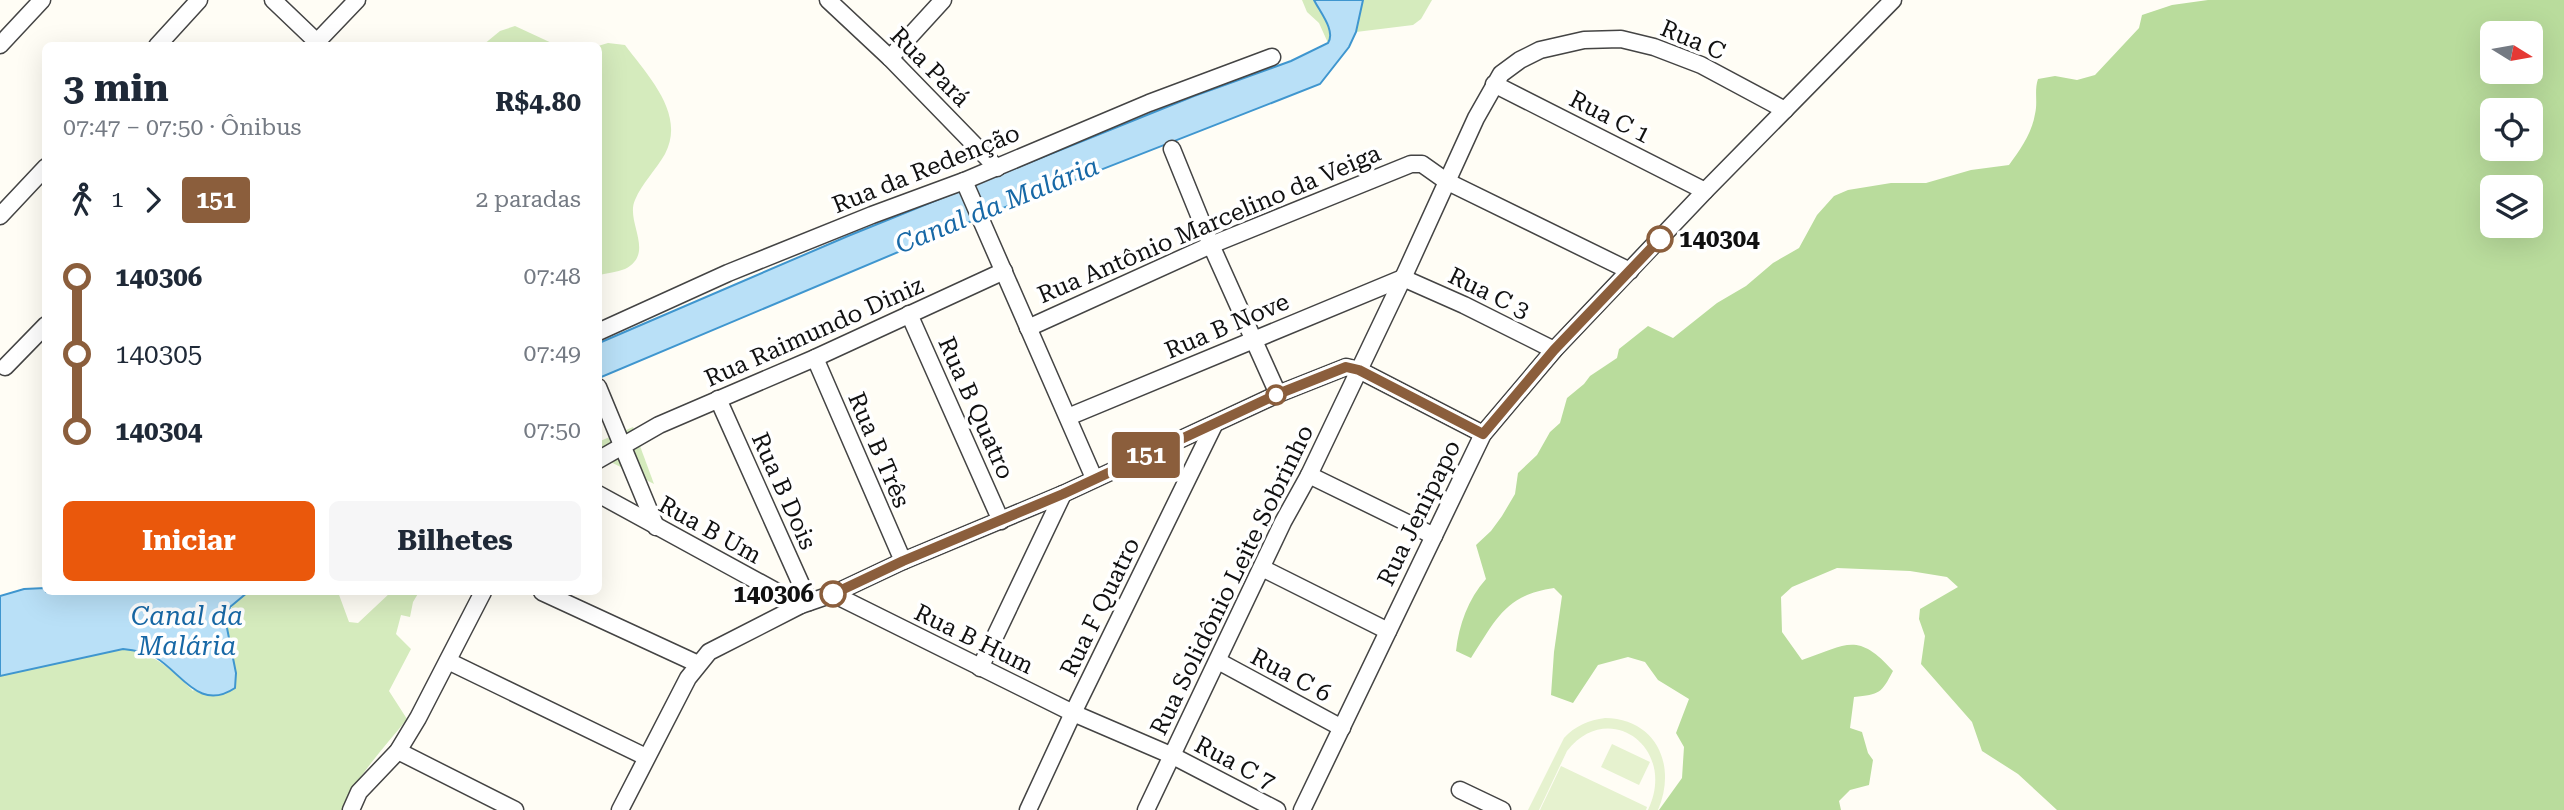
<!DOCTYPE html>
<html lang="pt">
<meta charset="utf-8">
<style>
body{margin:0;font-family:"Roboto Serif",serif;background:#f6f6f7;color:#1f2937;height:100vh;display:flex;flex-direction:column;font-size:26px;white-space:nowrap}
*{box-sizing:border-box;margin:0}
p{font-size:23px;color:#747a83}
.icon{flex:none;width:38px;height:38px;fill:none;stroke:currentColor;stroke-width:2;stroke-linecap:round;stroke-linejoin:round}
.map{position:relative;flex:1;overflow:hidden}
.drawer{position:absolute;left:42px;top:42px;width:560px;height:553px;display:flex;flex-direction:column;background:#fff;border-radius:10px;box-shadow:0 7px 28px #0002}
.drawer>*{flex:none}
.badge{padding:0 14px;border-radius:5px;font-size:24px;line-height:46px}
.needle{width:46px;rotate:101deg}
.tools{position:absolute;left:2480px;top:21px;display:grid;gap:14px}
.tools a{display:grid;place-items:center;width:63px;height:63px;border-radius:10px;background:#fff;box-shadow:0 7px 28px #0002;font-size:35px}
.map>.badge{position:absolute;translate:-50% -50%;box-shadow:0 0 0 4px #fff}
.legs{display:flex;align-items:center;gap:10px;height:77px;padding:0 21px;font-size:23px}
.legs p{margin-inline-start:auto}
.summary{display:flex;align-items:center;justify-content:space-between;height:119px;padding:0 21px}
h1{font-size:38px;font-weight:700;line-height:52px}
.action{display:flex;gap:14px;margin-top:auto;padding:14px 21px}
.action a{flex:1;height:80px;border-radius:10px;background:#ea580c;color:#fff;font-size:28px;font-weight:700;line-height:80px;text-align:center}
.action a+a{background:#f6f6f7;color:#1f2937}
ul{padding:0 21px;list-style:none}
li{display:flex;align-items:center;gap:24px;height:77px;font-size:26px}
li i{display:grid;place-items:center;width:10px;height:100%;margin:0 9px;background:currentColor}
li i::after{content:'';width:18px;height:18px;margin:-9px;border:5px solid;border-radius:50%;background:#fff}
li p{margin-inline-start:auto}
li:first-child i{background:linear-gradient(#0000 50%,currentColor 0)}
li:last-child i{background:linear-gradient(currentColor 50%,#0000 0)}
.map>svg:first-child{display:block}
.green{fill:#d5ebbd}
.forest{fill:#b9dc9c;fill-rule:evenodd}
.pitch{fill:#e6f2cf}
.water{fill:#b9e0f7;stroke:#3f96cf;stroke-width:2}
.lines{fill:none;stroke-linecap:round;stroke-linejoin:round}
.minor-casing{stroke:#444;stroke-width:19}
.minor{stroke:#fff;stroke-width:16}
.line-1-casing{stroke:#fff;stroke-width:16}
.line-1{stroke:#8b5e3c;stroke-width:10}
.stop-1-dot{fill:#fff;stroke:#8b5e3c;stroke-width:3.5}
.labels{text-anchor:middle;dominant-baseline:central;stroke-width:7;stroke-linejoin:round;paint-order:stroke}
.street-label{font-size:24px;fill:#111;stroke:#fff}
.stop-label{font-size:24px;font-weight:bold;fill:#111;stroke:#fff;text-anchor:start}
.water-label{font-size:26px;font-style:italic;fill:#1768a6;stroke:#fff}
</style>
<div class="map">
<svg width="2564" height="810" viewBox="0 0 2564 810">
<rect width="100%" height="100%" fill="#fffdf5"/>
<!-- green -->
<g class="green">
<path d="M1302,0H1314C1320,12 1335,30 1328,43L1319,23L1307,12Z"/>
<path d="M1363,0H1432L1421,19L1413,25L1356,32Z"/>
<path d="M515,26L556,45H483L500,31Z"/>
<path d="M608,43L625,45C648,76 686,114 665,154C656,170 642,183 635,200C625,222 656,253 625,269C617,272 607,273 599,275L598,46Z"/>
<path d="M633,427L654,484L599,456L598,442Z"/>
<path d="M248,592H338L349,622L358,623L391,592H419L413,602L410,617L401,615L396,634L411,649L389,691L407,719C385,747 356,776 343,810H0V676L123,649C153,652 173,670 193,691L229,641C225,616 227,607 248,592Z"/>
</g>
<!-- forest -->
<path class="forest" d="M2208,0H2564V810H2057L2018,774L1982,751L1972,722L1921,664L1925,636L1919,619L1920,609L1958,587L1947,577L1910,571L1837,568L1792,587L1781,597L1782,632L1802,660C1847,645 1857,631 1893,671C1881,694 1880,694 1854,697L1850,728L1862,732L1868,753L1873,760L1869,785L1850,790L1839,801L1841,810H1659L1682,778L1684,747L1676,733L1689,699L1658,680L1645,662L1628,657L1598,665L1573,703L1551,695L1554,652L1562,596L1554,588C1505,595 1496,620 1471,658L1456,651C1459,625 1468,599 1486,579L1476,545L1491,531L1502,516L1515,494L1518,473L1537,455L1550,432L1560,423L1567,398L1584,384L1590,376L1617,358L1619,349L1648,326L1673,338L1717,303L1746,286L1773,263L1799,248L1817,215L1834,196L1848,190L1891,183H1926L1971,170L2009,165C2020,150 2032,133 2035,114C2038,102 2034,91 2038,79L2055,76L2077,80L2095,75L2139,28L2142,15L2172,5ZM2492,33H2530V72H2492ZM2492,110H2530V149H2492ZM2492,187H2530V226H2492Z"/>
<!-- pitch -->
<g class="pitch">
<path d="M1605,718C1657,719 1677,766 1658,810H1648C1678,747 1608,698 1567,751L1539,810H1528L1564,738C1575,726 1589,720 1605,718Z"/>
<path d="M1612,744L1650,762L1639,785L1601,767Z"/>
<path d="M1561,766L1647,807L1646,810H1540Z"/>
</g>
<!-- water -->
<g class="water">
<path d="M1314,0H1363L1356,32L1349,47L1320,84L998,210L599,378V343L848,236L1194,96L1291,61L1328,43C1336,31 1320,12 1314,0Z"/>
<path d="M45,588L46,592H248L230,607L226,623L236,673L235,688C199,712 182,673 155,657C145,652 134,650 123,649L0,676V596L24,589Z"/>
</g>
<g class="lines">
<defs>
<g id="minor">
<path d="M273,0L317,42"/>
<path d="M828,0L890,58L997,168"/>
<path d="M0,45L42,0"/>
<path d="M157,46L199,0"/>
<path d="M313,46L357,0"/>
<path d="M890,58L943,0"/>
<path d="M1494,84L1705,191"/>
<path d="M1172,149L1211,245L1278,394"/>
<path d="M964,181L1094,478"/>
<path d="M0,216L46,167"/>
<path d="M909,314L1001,521"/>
<path d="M1028,328L1211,245L1411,164H1422L1446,181L1630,271"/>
<path d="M598,332L728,273L872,215L964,181L1149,103L1272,57"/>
<path d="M815,358L903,561"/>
<path d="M5,367L46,325"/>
<path d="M598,387L656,527"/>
<path d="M718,399L809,602"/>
<path d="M1068,417L1403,278L1464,305L1554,350"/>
<path d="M598,460L659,425L815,358L1004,271"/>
<path d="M1309,475L1434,536"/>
<path d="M598,494L801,605"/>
<path d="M1262,568L1388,631"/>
<path d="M542,592L698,664"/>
<path d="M833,594L1073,713L1173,756L1277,810"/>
<path d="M448,661L646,757"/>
<path d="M1218,661L1342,728"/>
<path d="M980,668L1063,494"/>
<path d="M398,751L515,810"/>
<path d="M1460,790L1502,810"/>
<path d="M351,810L359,792L398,751L418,718L483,592"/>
<path d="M620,810L688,678L709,652L801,605L833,594L903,561L1063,494L1278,394L1346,367L1359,370L1483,434"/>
<path d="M1028,810L1073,713L1214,425"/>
<path d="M1146,810L1283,522L1309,475L1403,278L1476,118L1501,74L1520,60L1540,50L1584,40L1621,39L1654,47L1701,65L1785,110"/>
<path d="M1302,810L1483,434L1554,350L1705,191L1893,0"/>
</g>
</defs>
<!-- minor casing -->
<use href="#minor" class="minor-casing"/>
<!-- minor -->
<use href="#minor" class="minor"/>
</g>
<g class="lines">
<defs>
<path id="line-1" d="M833,594L903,561L1063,494L1278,394L1346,367L1359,370L1483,434L1554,350L1660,239"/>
</defs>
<!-- line-1 casing -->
<use href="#line-1" class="line-1-casing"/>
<!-- line-1 -->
<use href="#line-1" class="line-1"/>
</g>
<!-- markers -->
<g class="stop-1-dot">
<circle cx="1660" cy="239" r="12"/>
<circle cx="1276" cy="395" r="9"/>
<circle cx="833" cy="594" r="12"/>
</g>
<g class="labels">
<!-- street labels -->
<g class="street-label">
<text transform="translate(1693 40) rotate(23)">Rua C</text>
<text transform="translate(930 67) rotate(45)">Rua Pará</text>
<text transform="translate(1610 117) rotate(27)">Rua C 1</text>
<text transform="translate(926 169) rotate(-22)">Rua da Redenção</text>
<text transform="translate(1209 224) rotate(-23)">Rua Antônio Marcelino da Veiga</text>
<text transform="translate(1489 293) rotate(26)">Rua C 3</text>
<text transform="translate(1227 326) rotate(-23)">Rua B Nove</text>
<text transform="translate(814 332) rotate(-24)">Rua Raimundo Diniz</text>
<text transform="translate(976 408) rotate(66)">Rua B Quatro</text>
<text transform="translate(879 450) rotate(67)">Rua B Três</text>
<text transform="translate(784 491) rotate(66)">Rua B Dois</text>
<text transform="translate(1419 513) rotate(-64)">Rua Jenipapo</text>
<text transform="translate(710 530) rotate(29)">Rua B Um</text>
<text transform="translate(1232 580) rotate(-64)">Rua Solidônio Leite Sobrinho</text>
<text transform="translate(1100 607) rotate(-64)">Rua F Quatro</text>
<text transform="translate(974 639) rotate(26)">Rua B Hum</text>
<text transform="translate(1291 675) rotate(28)">Rua C 6</text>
<text transform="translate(1235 763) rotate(28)">Rua C 7</text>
</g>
<!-- stop labels -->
<g class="stop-label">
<text x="1679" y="239">140304</text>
<text x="814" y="594" text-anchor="end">140306</text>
</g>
<!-- water labels -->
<g class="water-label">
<text transform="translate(997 205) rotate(-22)">Canal da Malária</text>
<text x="187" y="616">Canal da<tspan x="187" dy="30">Malária</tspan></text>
</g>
</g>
</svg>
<div class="tools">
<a><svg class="needle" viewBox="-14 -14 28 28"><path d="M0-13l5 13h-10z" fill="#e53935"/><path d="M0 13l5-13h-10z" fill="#747a83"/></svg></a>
<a><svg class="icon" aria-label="locate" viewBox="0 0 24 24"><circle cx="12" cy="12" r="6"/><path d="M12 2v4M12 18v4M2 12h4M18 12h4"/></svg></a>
<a><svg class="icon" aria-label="layers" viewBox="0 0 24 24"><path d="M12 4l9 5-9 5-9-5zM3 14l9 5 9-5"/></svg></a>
</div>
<b class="badge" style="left:1146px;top:455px;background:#8b5e3c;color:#fff">151</b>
<section class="drawer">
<div class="summary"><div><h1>3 min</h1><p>07:47 – 07:50 · Ônibus</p></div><b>R$4.80</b></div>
<div class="legs"><svg class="icon" aria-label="walk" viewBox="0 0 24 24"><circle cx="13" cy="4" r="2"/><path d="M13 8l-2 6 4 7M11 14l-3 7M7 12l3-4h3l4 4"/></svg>1<svg class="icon" aria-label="forward" viewBox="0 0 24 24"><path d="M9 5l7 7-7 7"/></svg><b class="badge" style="background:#8b5e3c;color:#fff">151</b><p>2 paradas</p></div>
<ul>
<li><i style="color:#8b5e3c"></i><b>140306</b><p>07:48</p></li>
<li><i style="color:#8b5e3c"></i><span>140305</span><p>07:49</p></li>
<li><i style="color:#8b5e3c"></i><b>140304</b><p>07:50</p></li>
</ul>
<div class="action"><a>Iniciar</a><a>Bilhetes</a></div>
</section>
</div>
